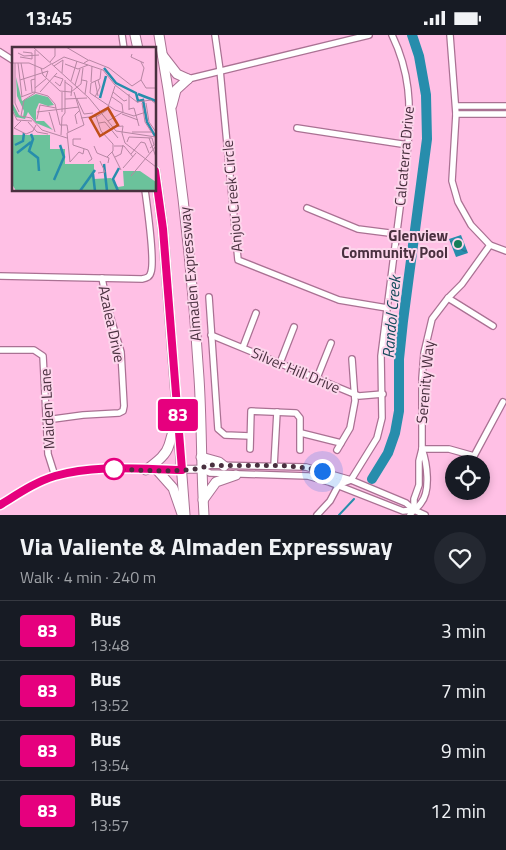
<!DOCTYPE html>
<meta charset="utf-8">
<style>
body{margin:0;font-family:"Titillium Web",sans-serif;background:#242831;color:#f1f3f6;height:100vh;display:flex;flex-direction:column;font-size:19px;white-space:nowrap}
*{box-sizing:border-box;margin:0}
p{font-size:16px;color:#9ea1a6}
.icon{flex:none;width:28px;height:28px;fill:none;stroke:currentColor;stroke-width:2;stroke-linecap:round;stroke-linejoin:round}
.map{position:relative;height:480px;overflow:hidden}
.drawer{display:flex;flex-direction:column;background:#171b24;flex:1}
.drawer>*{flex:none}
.badge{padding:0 10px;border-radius:4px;font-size:18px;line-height:32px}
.buttons{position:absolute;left:445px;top:420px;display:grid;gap:10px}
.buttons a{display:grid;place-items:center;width:45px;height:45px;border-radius:50%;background:#171b24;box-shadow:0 2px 8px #0003;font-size:25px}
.you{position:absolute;width:25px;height:25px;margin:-12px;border:4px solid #fff;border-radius:50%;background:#1a73e8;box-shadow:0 0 0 8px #1a73e833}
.map>.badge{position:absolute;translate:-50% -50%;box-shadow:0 0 0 2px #fff}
.round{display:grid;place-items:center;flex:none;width:52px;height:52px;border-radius:26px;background:#242831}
.overview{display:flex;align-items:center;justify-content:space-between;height:85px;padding:0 20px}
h1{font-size:24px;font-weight:700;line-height:38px}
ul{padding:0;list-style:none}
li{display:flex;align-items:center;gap:15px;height:60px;padding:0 20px;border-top:1px solid #363941}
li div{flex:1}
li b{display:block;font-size:19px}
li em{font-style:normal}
li .badge{min-width:55px;font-weight:700;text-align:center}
.status{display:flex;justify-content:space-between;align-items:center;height:35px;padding:0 25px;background:#171b24;direction:ltr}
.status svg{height:14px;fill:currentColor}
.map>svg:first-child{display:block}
.water{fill:url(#water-ripples)}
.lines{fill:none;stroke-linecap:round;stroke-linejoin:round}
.stream{stroke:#278dac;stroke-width:2}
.river{stroke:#278dac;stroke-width:10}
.minor-casing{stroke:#aa7193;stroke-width:8}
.tertiary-casing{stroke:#aa7193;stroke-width:9}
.primary-casing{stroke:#aa7193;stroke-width:11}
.minor{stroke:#fff;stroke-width:5.5}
.tertiary{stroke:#fff;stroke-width:7}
.primary{stroke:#fff;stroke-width:9}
.line-casing{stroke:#fff;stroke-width:11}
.line{stroke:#e6007e;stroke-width:8}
.walk{stroke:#49303f;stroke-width:5;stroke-dasharray:0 9}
.poi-dot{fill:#147e59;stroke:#fdd6ec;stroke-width:2}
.stop-dot{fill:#fff;stroke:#e6007e;stroke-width:2.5}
.labels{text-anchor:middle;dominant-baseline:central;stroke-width:4;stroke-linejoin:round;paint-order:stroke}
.street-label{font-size:15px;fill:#49303f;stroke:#fdd6ec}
.poi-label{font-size:15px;font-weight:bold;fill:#49303f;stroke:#fdd6ec;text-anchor:end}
.water-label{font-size:16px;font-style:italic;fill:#134a5b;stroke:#fdd6ec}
.inset-river{fill:none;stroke:#278dac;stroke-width:2.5}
.inset-road{fill:none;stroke:#b686a3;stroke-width:1}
.view{fill:#c04f19;fill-opacity:0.15;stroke:#c04f19;stroke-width:2.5}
.inset-edge{fill:none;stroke:#49303f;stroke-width:2.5}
</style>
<div class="status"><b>13:45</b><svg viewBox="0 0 49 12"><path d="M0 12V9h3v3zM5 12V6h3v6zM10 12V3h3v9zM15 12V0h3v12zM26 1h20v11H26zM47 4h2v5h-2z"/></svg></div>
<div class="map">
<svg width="506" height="480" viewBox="0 0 506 480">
<defs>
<pattern id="water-ripples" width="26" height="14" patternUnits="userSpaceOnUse" patternTransform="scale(1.25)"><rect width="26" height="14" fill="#278dac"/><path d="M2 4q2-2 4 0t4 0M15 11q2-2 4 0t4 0" fill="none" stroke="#24748d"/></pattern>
</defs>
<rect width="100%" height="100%" fill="#ffc0e5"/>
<!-- water -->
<path class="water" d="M461,200L468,218L456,222L449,204Z"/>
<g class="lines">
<!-- stream -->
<path class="stream" d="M339,480L354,464"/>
<!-- river -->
<path class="river" d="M372,444L388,418L395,398L399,376V324L403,286L427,104L426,60L419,21L412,0"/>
<defs>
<g id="minor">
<path d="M122,0L124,14"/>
<path d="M215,0L220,35L238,225L339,265L387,273"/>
<path d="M450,0L456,79L452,146L458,167L471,190L490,210L506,216"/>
<path d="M0,17L14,26"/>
<path d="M188,44L369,0"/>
<path d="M456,71H506"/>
<path d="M456,79H506"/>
<path d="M297,93L408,110"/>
<path d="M307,173L358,194L397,199"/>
<path d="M0,241L142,244C147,243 150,242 151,237C155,225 147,170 145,155"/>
<path d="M209,262L218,394L225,400L250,401"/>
<path d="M448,263L493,291"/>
<path d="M211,300L359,361L383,359"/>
<path d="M243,312L256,278"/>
<path d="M0,315H34L43,321L48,419L55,441"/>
<path d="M280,328L294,292"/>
<path d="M317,343L331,308"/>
<path d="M46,385L83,380L119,378L123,376L124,371L121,317L108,274L102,243"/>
<path d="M301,398L341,408"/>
<path d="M250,414L251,376L296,378L300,383V415"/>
<path d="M422,414H449L474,421L503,367"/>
<path d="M337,415L350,393L355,366L352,324"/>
<path d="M274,431L277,377"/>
<path d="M201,434L210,430L306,432L351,445L406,468L414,475L425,480"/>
<path d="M201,434L210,438L308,441L329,447L403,476L414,475"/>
<path d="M327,443L343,448L351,445"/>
<path d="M351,445L377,403L382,383L381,321L408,110C411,70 410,37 392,0"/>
<path d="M414,475V464L419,450V426L422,414V343L424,318L432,284L448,263L462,249L490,210"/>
<path d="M317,480L330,466L338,451"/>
<path d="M410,480C413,475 418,473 421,468C431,456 427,428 422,414"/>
</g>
<path id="tertiary" d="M0,470C17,459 35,447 55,441C100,428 154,436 201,434"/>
<g id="primary">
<path d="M135,0L138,14"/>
<path d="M159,0C179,114 192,228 199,343C202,389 201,434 204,480"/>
<path d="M163,21L177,39L188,44"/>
<path d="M172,70L176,55L188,44"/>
<path d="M155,136L163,194L185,480"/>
<path d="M201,422L219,427L224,431"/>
<path d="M146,435C155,428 166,421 169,410C172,401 172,395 178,387"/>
<path d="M157,435L173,453L182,479"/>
<path d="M203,465L216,447L236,440"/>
</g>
</defs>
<!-- minor casing -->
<use href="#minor" class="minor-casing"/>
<!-- tertiary casing -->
<use href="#tertiary" class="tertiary-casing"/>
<!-- primary casing -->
<use href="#primary" class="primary-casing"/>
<!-- minor -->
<use href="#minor" class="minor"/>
<!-- tertiary -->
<use href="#tertiary" class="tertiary"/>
<!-- primary -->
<use href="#primary" class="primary"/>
</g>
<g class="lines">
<defs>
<path id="line" d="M0,470C18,459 35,447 55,441C95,429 140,434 182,435L163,194L155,136"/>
</defs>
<!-- line casing -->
<use href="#line" class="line-casing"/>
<!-- line -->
<use href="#line" class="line"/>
<!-- walk -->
<path class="walk" d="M114,434C137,435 190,439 210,430C247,432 285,427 322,436"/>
</g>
<!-- markers -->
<circle class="poi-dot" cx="458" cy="209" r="5"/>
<circle class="stop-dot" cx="114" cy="434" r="10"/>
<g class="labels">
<!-- street labels -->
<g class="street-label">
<text transform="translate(404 121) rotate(-85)">Calcaterra Drive</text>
<text transform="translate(232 161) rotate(-95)">Anjou Creek Circle</text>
<text transform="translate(190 239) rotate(-95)">Almaden Expressway</text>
<text transform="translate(112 289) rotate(78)">Azalea Drive</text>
<text transform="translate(296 335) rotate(23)">Silver Hill Drive</text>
<text transform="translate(425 347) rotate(-85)">Serenity Way</text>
<text transform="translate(47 374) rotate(-93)">Maiden Lane</text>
</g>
<!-- poi labels -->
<g class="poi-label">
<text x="448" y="200">Glenview<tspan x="448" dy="17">Community Pool</tspan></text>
</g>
<!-- water labels -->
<g class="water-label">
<text transform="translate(391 282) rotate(-85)">Randol Creek</text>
</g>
</g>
<!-- overview -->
<g transform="translate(12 12)">
<rect width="144" height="144" fill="#ffc0e5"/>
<path d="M0,29L1,57L7,68L11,70L12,64L5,49L4,30L10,54L24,47L36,50L42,58L36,59L27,56L24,63V74H32L41,83L24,76L16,65L13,72L4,70L0,61Z" fill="#6bc29b"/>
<path d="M0,88H38V102H53V117H82V132L99,131L106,140L112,139L111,124H128L144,135V144H4L0,137Z" fill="#6bc29b"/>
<path class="inset-river" d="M92,21L104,36L124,46L126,54L131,53L135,75L143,89M126,47L144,54M88,51L94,29M19,87L21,92L17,104L26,111L27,124M3,98L11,94L12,86M5,106L19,95M92,117L95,144M81,127L83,144M42,133L52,110L48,98M68,144L83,123M106,144L101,132L107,121"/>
<path class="inset-road" d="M21,0L77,51L104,84L144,90M54,0L76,13M23,3V46L12,53L9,69L19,71L30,83L55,91M6,6L12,9L27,8M120,7L119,10L132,16M8,10L20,12V6L11,5M38,15L43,9V0M0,16H17L31,22L39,17M3,16V56L7,65M6,16L10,50M9,16L14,44M72,16L77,13L97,21L120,39L129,33L132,21L129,15M40,17L52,10L91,23L103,38L125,55L139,53L144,57M53,17L66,22L76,18M42,19L51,13L50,26M29,21L31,28L48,44L59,45L69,37L71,21M89,23L88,32L79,36L78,46L103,63L122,69L131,66M42,29L51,32L48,39L43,35M8,33L36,24L34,30M70,33L75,34L73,47M129,33L134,41H144M59,34L65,14M83,34L86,49M53,35L60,40L59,49M79,35L80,19M63,38L68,22M23,41L35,31M20,45L19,33L23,32M28,45L45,26M50,45V65M62,45L72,78L55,86L58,115L67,105L71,107L72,102M101,45L112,54L115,53M9,50L22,45L36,49L43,57L48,78H55L56,85M83,50L88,40L86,33M53,52L75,51M65,52L72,67L81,66M130,56L133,75L140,86M134,56L137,75L144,85M117,62L122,61L127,79M0,63L5,73L20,74M117,63V47M25,65L67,60M37,65L43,85M110,67L126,73M84,69L89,84L101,97V104L95,110M69,71L86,69L95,63L103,39M25,72L28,58L44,61M9,74L2,81L14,87L21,84L24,78M96,74L111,65L110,57L100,50M16,75L25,85L36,87M87,76L93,75L106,91M65,77L63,68L68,63M101,80L111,79L110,86M120,85H139M110,86L113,96L144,120M49,88L50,70L53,66V33M137,91L144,110M69,92H61V98L76,103L80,112L76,115M115,95L117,90L140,91L142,98L138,101M82,99L85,106L97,111L96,116M102,99H112L121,110M100,105L109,123M119,107L129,95L133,96L137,106M103,110L109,107L111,98M111,121L124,106M86,126L93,125L88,114M119,129L144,99"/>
<path class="view" d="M96,61L106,78L88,89L78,71Z"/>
<rect width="144" height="144" class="inset-edge"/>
</g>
</svg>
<div class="buttons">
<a><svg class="icon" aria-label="locate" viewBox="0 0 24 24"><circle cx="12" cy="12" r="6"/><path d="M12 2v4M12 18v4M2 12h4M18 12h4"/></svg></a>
</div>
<div class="you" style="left:322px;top:436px"></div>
<b class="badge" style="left:178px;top:380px;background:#e6007e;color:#fff">83</b>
</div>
<section class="drawer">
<div class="overview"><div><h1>Via Valiente &amp; Almaden Expressway</h1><p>Walk · 4 min · 240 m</p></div><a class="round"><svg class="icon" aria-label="heart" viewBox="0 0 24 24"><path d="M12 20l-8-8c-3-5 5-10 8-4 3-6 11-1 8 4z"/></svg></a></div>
<ul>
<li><span class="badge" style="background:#e6007e;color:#fff">83</span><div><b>Bus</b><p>13:48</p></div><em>3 min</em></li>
<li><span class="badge" style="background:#e6007e;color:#fff">83</span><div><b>Bus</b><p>13:52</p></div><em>7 min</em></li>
<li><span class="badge" style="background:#e6007e;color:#fff">83</span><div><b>Bus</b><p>13:54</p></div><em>9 min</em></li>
<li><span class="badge" style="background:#e6007e;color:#fff">83</span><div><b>Bus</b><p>13:57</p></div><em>12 min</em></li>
</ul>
</section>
